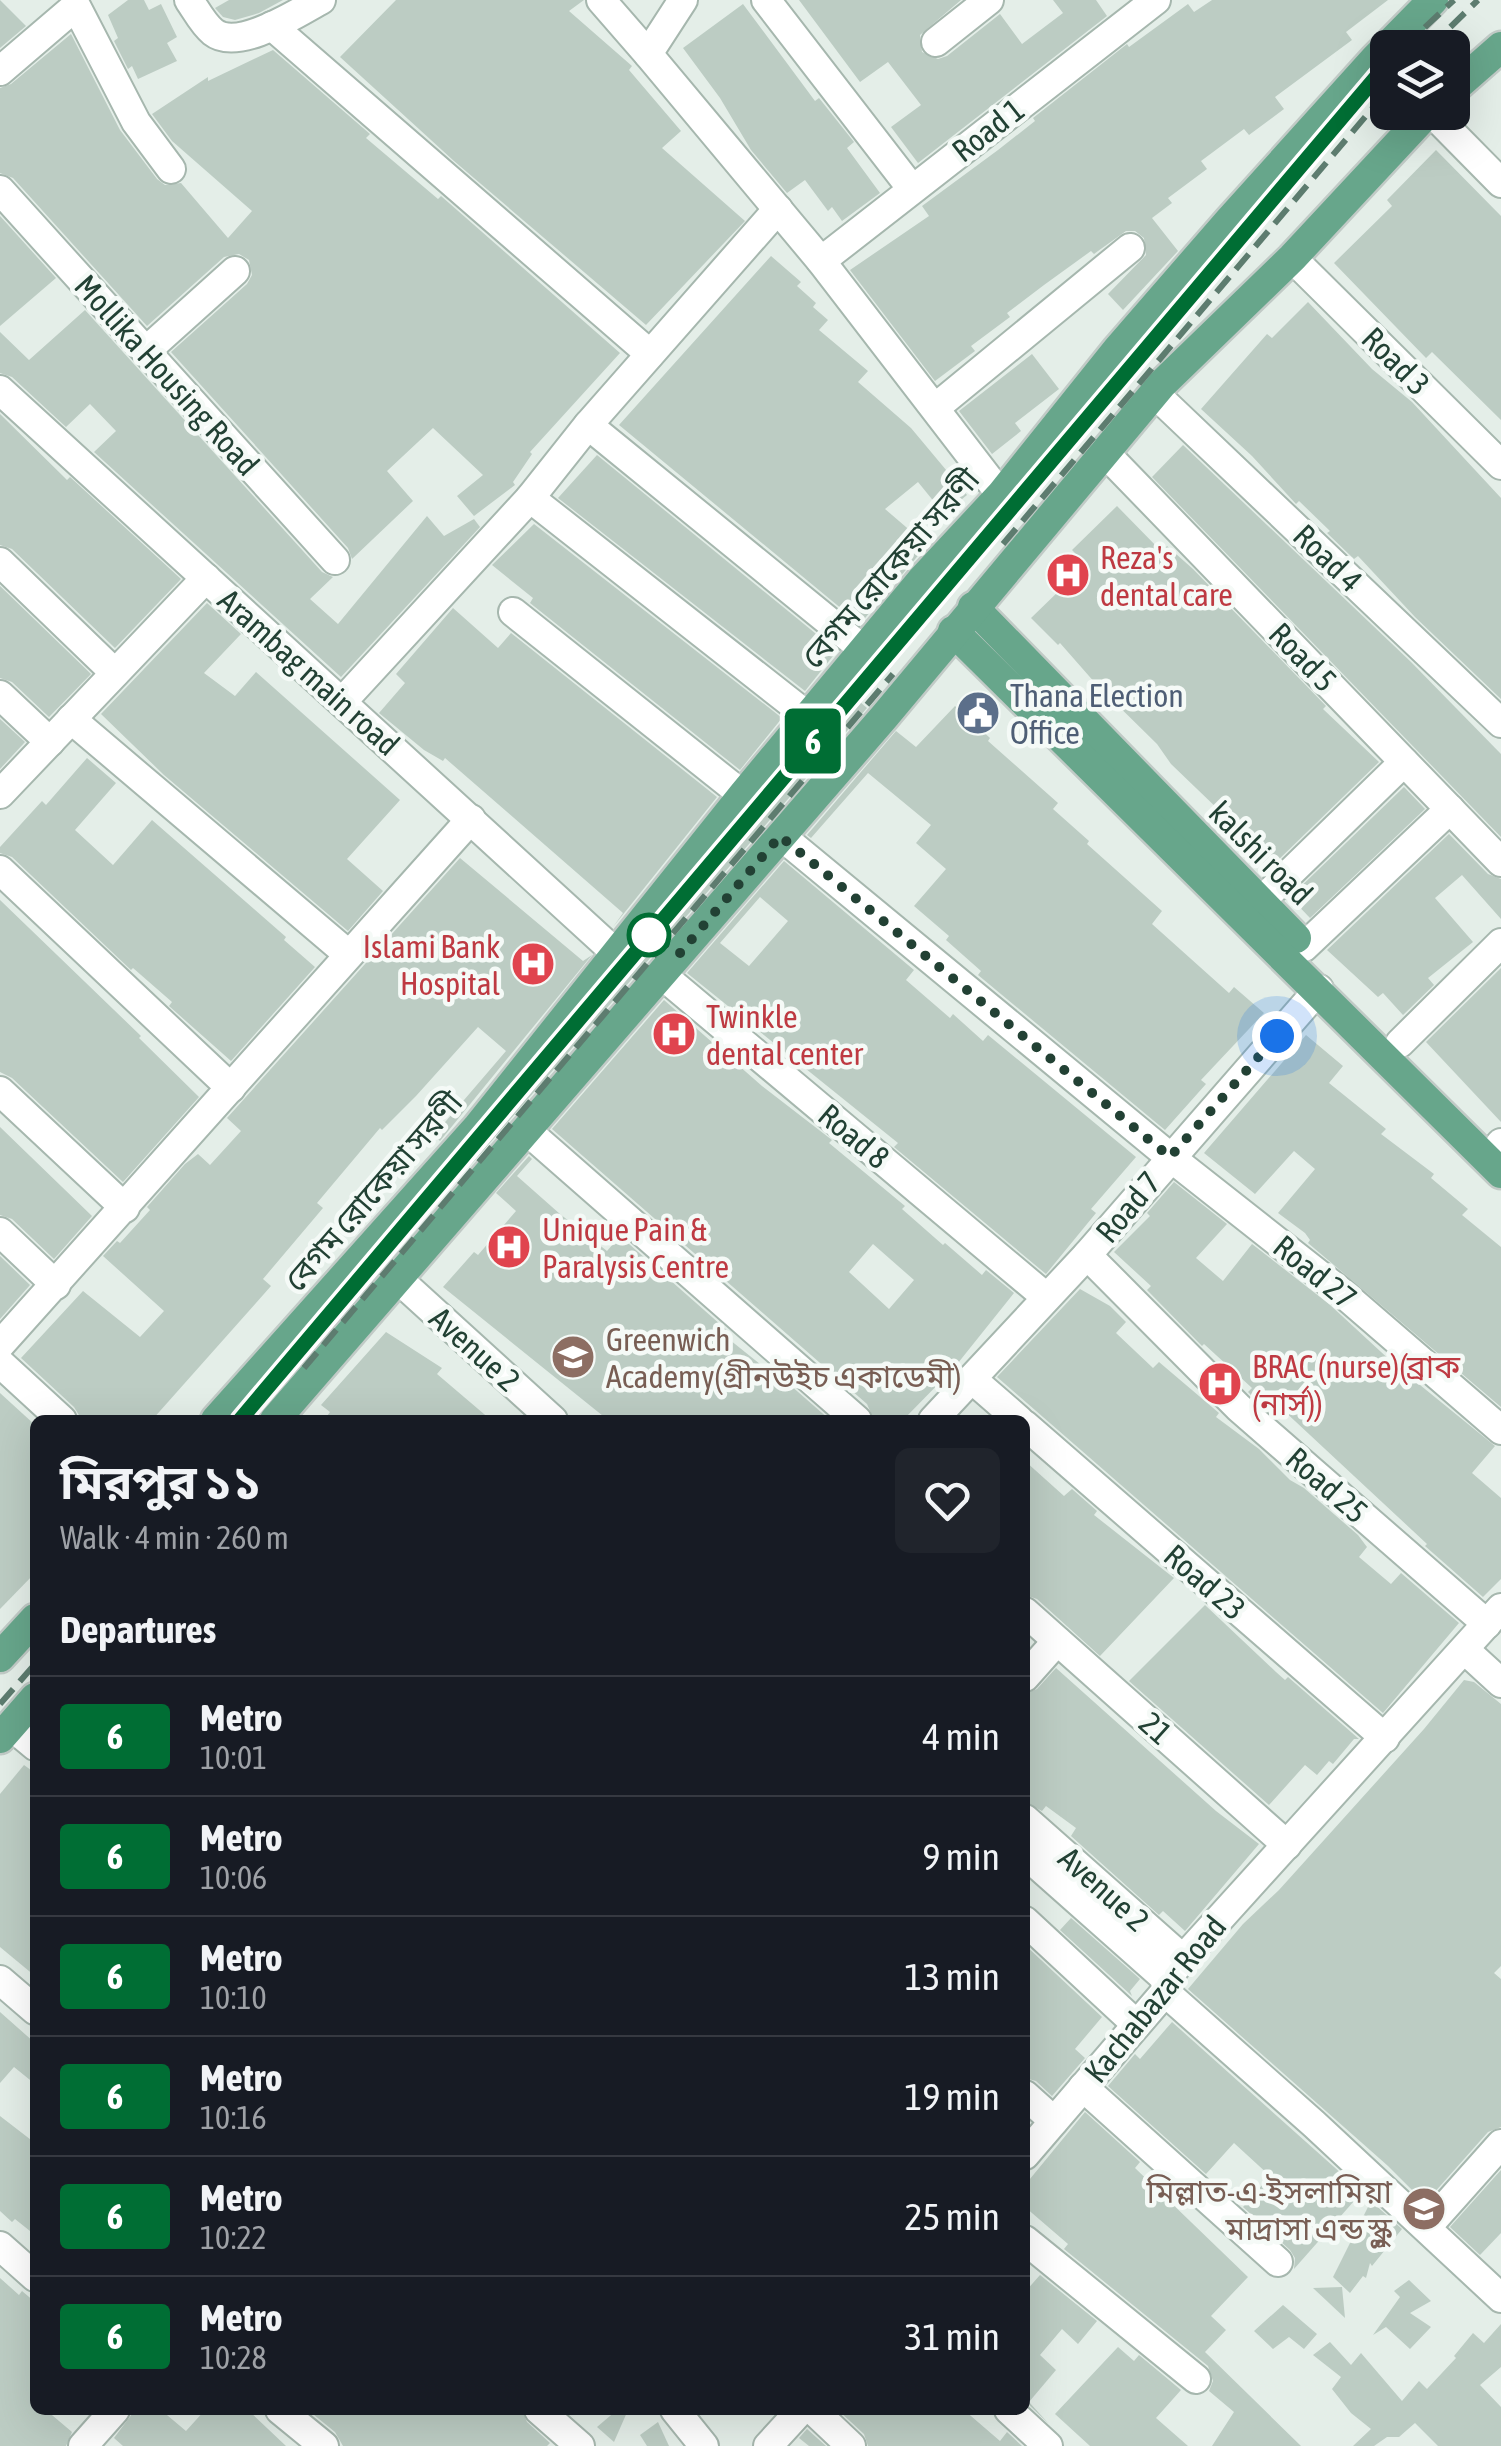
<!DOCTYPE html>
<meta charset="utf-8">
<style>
body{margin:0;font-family:"Asap Condensed","Noto Sans Bengali",sans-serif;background:#20242c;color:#f1f3f6;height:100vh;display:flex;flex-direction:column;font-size:38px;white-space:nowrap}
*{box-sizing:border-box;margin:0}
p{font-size:32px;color:#9ea1a6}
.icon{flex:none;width:55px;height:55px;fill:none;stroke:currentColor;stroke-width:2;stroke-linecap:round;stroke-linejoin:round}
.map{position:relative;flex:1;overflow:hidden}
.details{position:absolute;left:30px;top:1415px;width:1000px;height:1000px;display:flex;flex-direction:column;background:#171b24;border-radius:15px;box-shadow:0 10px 40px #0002}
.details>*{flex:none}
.badge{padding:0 20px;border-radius:8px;font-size:35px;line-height:65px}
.tools{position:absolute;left:1370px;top:30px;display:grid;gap:20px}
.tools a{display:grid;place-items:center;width:100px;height:100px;border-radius:15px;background:#171b24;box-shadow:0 10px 40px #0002;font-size:50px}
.you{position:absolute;width:50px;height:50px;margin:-25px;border:8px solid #fff;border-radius:50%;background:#1a73e8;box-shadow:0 0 0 15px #1a73e833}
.map>.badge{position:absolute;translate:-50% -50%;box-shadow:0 0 0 5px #fff}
h2{padding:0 30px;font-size:38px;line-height:90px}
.round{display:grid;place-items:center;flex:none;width:105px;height:105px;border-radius:15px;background:#20242c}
.headline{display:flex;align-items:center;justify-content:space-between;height:170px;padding:0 30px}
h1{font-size:48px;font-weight:700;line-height:75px}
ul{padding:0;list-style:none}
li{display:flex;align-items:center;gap:30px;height:120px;padding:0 30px;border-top:2px solid #363941}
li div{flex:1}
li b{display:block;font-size:38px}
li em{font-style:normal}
li .badge{min-width:110px;font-weight:700;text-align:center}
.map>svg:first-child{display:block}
.building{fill:#bcccc3;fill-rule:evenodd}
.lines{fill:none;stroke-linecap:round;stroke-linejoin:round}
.minor-casing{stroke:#a6b7ae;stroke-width:32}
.major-casing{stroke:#c1cac6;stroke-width:35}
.minor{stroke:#fff;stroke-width:28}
.major{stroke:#67a68b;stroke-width:30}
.rail{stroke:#5d7c6f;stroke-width:6;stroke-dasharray:20 10;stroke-linecap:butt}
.line-casing{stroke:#fff;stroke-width:22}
.line{stroke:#006e34;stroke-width:15}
.walk{stroke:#224134;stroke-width:10;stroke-dasharray:0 18}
.stop-dot{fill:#fff;stroke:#006e34;stroke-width:5}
.labels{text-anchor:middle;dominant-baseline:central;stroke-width:9;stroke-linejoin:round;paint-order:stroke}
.street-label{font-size:32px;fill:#224134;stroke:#f5faf7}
.health-label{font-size:32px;fill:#be3a42;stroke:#f5faf7;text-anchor:start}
.service-label{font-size:32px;fill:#4e5e75;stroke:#f5faf7;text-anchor:start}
.education-label{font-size:32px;fill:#785e54;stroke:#f5faf7;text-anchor:start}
</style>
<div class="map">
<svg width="1501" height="2446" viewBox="0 0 1501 2446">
<rect width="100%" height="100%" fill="#e4eee8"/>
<!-- building -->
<g class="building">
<path d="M0,0L26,26L0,48Z"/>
<path d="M128,0H144L149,10L161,4L177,37L167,43L177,61L138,79L132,66L128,69L114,41L118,38L108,15Z"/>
<path d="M229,0H283L259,13L235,20L223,17L215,8Z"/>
<path d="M396,0H584L569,11L632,66L629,70L681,131L662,148L745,221L646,325L454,161L340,57Z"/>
<path d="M799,0H961L920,35L922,52L938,59L947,56L1000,14L1022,44L1063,13L1053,0H1096L1107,16L918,163L891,127L921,105L888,62L860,82Z"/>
<path d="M1212,0H1388L1346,32L1352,40L1275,97L1284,109L1249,135L1244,129L1201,161L1207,169L1168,198L1172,203L1152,218L1178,251L1123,310L1108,294L1146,255L1144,238L1135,231H1126L1098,251L1094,254L1091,251L1044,285L1007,313L1010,317L971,346L975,351L935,381L850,270L929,216L922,206L998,150L1035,121L1033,118L1127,44L1129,47L1188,4L1194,12Z"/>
<path d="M743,4L815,101L819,98L854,142L847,148L880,193L842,221L832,207L828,211L805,180L787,193L751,150L720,98L683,48Z"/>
<path d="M71,34L120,130L157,179L165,185L181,183L228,238L252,211L172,141L152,114L208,77V81L273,50L370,134L366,138L438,199L441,196L620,353L530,452L532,454L513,482L515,485L474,516L457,496L483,475L433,428L387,471L413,501L352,559L348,548L171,352L247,284L252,275L249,260L239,254L224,257L147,326L13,178L0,173V88L11,84Z"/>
<path d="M1436,150L1501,216V420L1432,352L1426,358L1334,263L1392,206L1387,200Z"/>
<path d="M0,216L56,278L0,326Z"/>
<path d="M771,256L801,282L797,286L816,303L813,307L828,320L819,330L868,371L858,382L911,428L967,495L944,514L918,482L885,509L927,545L860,624L619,425Z"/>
<path d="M1308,302L1372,369L1412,402L1501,498V699L1415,617L1358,556L1354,559L1327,533L1330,531L1299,501L1296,504L1252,456L1201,409L1267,334L1272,338Z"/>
<path d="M85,310L322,572L333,577L310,599L338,624L427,516L444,536L474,519L480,527L341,677L94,452L116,431L90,404L66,427L12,377L0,373V332L29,360Z"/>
<path d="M1032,354L1059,389L1015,423L1021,431L992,454L959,411Z"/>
<path d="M0,414L64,477L67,480L70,477L181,579L115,648L12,549L0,545Z"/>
<path d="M1183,445L1411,662L1501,754V837L1152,477Z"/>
<path d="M597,455L837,651L805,691L558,498Z"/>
<path d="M1117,506L1162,552L1167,546L1193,569L1326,706L1323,709L1379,762L1269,869L1216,818L1222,813L1171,764L1157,744L1096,684L1060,643L1058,645L1031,618L1063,587L1055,578L1078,556L1072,550Z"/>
<path d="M534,524L782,718L740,770L530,603L533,598L492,565Z"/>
<path d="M0,586L91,674L49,717L12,682L0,678Z"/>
<path d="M207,603L241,634L204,673L235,696L256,672L400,800L347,859L383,891L348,931L164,775L101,714Z"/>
<path d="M453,608L498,648L511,633L717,797L613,927L623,913L445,758L443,761L424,750L379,713L405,683L396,674Z"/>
<path d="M851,694L867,708L469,1167L758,807Z"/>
<path d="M955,706L990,738L988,741L1058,803L1053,809L1089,841L1087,844L1162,911L1152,924L1229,993L1234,987L1264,1013L1201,1080L1206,1084L1165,1130L978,975L981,971L946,940L949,936L914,906L946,869L916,843L931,825L868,773L811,838L807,835L896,731L916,747Z"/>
<path d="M0,719L25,742L0,769Z"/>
<path d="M87,758L116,783L75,830L113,865L152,820L286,937L284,940L315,967L231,1061L169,1006L172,1002L133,968L131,970L12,857L0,853V847L42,801L46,805Z"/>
<path d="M1404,787L1425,809L1310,918L1290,897Z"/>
<path d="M1449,834L1488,874L1501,879V919L1462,875L1435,898L1473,942L1428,978L1434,985L1403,1015L1383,993L1378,997L1327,950Z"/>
<path d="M460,858L583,961L592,955L440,1141L434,1135L506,1051L478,1027L416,1096L382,1130L380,1128L317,1203L323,1208L263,1279L271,1286L152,1420H82L74,1407L21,1358L83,1291L140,1337L164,1311L103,1256L117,1241L120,1243L150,1210L147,1207L185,1164L198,1154L210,1165L241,1131L227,1118Z"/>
<path d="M784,861L914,970L906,980L950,1018L953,1014L983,1041L988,1035L1136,1157L1091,1209L1096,1213L1046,1274L894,1147L898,1143L687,973ZM760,897L788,921L749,966L720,943Z"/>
<path d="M0,900L141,1036L139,1038L199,1097L123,1182L12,1078L0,1072Z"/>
<path d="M1501,968V1122L1426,1042Z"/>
<path d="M664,1000L762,1086L832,1140L829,1143L905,1206L902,1209L943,1245L945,1243L982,1275L986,1270L1014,1293L954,1368L903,1420H874L867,1404L552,1129ZM873,1244L914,1280L889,1309L849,1272Z"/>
<path d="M1306,1035L1343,1066L1329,1083L1386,1129L1381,1134L1434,1174L1431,1178L1468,1209L1462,1215L1501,1247V1407L1308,1243L1310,1240L1305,1233L1278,1213L1315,1169L1294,1151L1255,1194L1204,1153Z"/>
<path d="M0,1127L92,1216L54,1259L12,1219L0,1215Z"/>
<path d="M529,1156L532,1159L517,1176L560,1214L607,1251L620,1236L729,1332L725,1336L771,1373L773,1370L830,1420H608L443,1287L474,1252L478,1255L516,1211L496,1193Z"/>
<path d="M1174,1182L1227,1224L1196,1258L1223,1281L1252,1244L1329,1304L1393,1363L1495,1446L1472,1473L1501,1498V1579L1483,1597L1425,1546L1427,1544L1281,1408L1274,1415L1251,1395L1248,1392L1252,1388L1204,1344L1202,1346L1147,1290L1151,1286L1114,1252L1150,1216L1147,1213Z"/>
<path d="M0,1256L30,1285L0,1319Z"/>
<path d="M1080,1289L1110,1306L1126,1322L1116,1333L1153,1368L1159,1362L1219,1413L1216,1417L1259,1449L1290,1480L1304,1488L1358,1535L1367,1547L1359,1557L1391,1584L1401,1573L1459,1623L1383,1713L997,1377Z"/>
<path d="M386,1332L442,1368L437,1374L491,1420H324L330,1412L321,1405Z"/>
<path d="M0,1393L35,1425V1573L0,1609Z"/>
<path d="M1025,1461L1064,1496L1072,1489L1097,1511L1094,1515L1174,1578L1100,1656L1037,1599L1025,1595Z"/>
<path d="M1205,1605L1276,1672L1285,1680L1288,1677L1359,1739H1354L1333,1764L1329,1761L1317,1775L1305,1765L1269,1805L1129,1681Z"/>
<path d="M1056,1668L1216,1811L1259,1844L1185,1931L1163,1911L1159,1915L1071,1836L1076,1828L1046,1806L1042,1811L1025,1802V1694L1037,1689Z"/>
<path d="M1464,1680L1474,1682L1501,1704V1966L1494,1973L1501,1979V2127L1488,2132L1425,2203L1388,2166L1188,1989L1243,1924L1279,1890L1424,1729Z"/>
<path d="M24,1765L35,1773V1976L0,1947V1794Z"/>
<path d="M1071,1918L1140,1979L1130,1991L1132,1996L1060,1930Z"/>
<path d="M1025,1945L1102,2017L1075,2049L1085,2058L1052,2096L1036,2081L1025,2078Z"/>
<path d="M0,2012L35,2043V2084L14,2067L0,2083Z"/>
<path d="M1172,2022L1362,2192L1294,2269L1295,2258L1290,2250L1243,2207L1270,2176L1234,2143L1206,2174L1108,2086L1135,2054L1140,2059Z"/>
<path d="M1085,2112L1140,2162L1135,2168L1248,2277L1211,2316L1226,2330L1205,2352L1301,2446H1212L1234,2412L1209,2391L1213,2381L1208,2366L1064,2249L1068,2244L1025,2207V2185Z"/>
<path d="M0,2116L35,2143V2235L15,2219L12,2222L0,2211Z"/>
<path d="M1501,2170V2233L1480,2255L1450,2227Z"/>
<path d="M1371,2201L1402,2229L1372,2266L1370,2263L1366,2278L1363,2276L1350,2293L1333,2277Z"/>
<path d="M1040,2275L1097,2321L1078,2344L1062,2329L1040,2355L1056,2370L1029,2402L1048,2423L1025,2401V2292Z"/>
<path d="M0,2278L19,2295L22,2291L35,2302V2410H46L72,2432L66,2446H0Z"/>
<path d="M1409,2280L1431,2301L1410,2313L1431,2327L1410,2349L1386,2327L1373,2335L1400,2297L1394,2291Z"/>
<path d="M1342,2287L1345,2318L1313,2288Z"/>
<path d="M1283,2305L1317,2334L1304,2349L1289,2337L1273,2349L1254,2331Z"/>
<path d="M1501,2324V2367L1480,2385L1501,2407V2446H1438L1415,2423L1399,2437H1387L1374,2446H1353L1371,2429L1351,2413L1332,2389L1341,2377L1313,2355L1330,2342L1351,2365L1361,2353L1402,2401L1419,2381L1427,2389L1456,2358L1454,2356L1473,2333L1484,2343Z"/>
<path d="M1118,2347L1134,2361L1139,2355L1181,2390L1156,2418L1188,2446H1090L1055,2414Z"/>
<path d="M135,2410H161L186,2431L205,2410H248L286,2446H123L114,2438Z"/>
<path d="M308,2410H522L527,2422L550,2443L547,2446H343L335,2432Z"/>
<path d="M617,2410H628L614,2442L597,2427Z"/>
<path d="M838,2410H964L1000,2441L1007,2432L1022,2446H868L864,2434Z"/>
<path d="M658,2422L669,2446H647L640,2435Z"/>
<path d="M807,2429L826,2446H809L799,2438Z"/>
</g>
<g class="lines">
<defs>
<g id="minor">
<path d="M189,0C196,10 203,24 213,32C238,52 297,13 321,0"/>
<path d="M601,0L648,54"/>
<path d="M683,0L648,54L821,261L1001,495"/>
<path d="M766,0L912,189"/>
<path d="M272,26L650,354"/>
<path d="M936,42L989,0"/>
<path d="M0,71L76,6L136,122L171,169"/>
<path d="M1431,112L1501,183"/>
<path d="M0,190L335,560"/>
<path d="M1292,258L1501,465"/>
<path d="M821,261L1156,0"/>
<path d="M146,351L235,271"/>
<path d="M0,390L618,955"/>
<path d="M1154,393L1501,723"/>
<path d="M935,408L1130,248"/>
<path d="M588,425L864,650"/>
<path d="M1104,452L1501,862"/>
<path d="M530,498L809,717"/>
<path d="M0,562L115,673"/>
<path d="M513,612L743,795"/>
<path d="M0,695L50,742"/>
<path d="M342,702L530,498L588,425L778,209"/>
<path d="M71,719L348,954"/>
<path d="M0,794L206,578"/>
<path d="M781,836L1170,1157L1340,1291L1501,1430"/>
<path d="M0,870L231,1088"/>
<path d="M1260,902L1404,762"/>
<path d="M1304,947L1450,809"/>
<path d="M662,975L1046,1297"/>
<path d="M1400,1043L1501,943"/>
<path d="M0,1091L125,1208"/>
<path d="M526,1130L857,1420"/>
<path d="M1500,1144L1501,1143"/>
<path d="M0,1232L56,1285"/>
<path d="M1087,1255L1239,1408L1487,1624"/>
<path d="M398,1279L553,1420"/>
<path d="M0,1345L471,819"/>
<path d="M0,1363L62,1420"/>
<path d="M973,1380L1019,1420"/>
<path d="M933,1420L1087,1255L1319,989"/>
<path d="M1025,1425L1385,1738"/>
<path d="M1025,1612L1287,1845"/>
<path d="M1465,1650L1501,1683"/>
<path d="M1025,1677L1057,1641"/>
<path d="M11,1726L35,1746"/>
<path d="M1025,1819L1183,1959"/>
<path d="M1025,1854L1166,1979"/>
<path d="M1025,1921L1136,2024"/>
<path d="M0,1980L35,2010"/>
<path d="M1165,1992L1314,2124L1501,2298"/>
<path d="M1083,2087L1278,2262"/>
<path d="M1025,2095L1054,2121"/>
<path d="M1025,2155L1165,1992L1166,1979L1183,1959L1501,1608"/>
<path d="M1427,2227L1501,2144"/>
<path d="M1025,2240L1196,2379"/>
<path d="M0,2246L35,2277"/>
<path d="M280,2410L324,2446"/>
<path d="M539,2410L580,2446"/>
<path d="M675,2410L704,2446"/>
<path d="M813,2410L851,2446"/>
<path d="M1009,2410L1048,2446"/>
<path d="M83,2446L115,2410"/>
<path d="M768,2446L801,2410"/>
</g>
<g id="major">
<path d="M1452,90L1501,47"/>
<path d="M973,607L1296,938"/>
<path d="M953,631L1501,1173"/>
<path d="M216,1420L477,1128L743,795L921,581L1001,495L1117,350L1229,221L1375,59L1433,0"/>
<path d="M275,1420L884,717L1162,384L1292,258L1428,112"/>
<path d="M0,1657L35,1619"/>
<path d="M0,1738L35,1698"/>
</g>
</defs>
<!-- minor casing -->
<use href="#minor" class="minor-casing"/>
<!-- major casing -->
<use href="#major" class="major-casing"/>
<!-- minor -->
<use href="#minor" class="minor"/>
<!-- major -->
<use href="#major" class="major"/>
<!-- rail -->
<g class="rail">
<path d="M1403,48L1454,0"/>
<path d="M1429,48L1478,0"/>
<path d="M1003,544L1388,90"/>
<path d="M304,1368L893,674"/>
<path d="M241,1420L1388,63"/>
<path d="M0,1704L35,1664"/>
</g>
</g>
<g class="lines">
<defs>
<path id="line" d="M240,1420L1388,63"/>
</defs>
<!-- line casing -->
<use href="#line" class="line-casing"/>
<!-- line -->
<use href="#line" class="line"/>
<!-- walk -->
<path class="walk" d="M649,935L680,953L780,836L1170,1157L1277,1036"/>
</g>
<!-- icons -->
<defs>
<symbol id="hospital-disc" viewBox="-11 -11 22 22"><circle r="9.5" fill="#e0444e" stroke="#f5faf7"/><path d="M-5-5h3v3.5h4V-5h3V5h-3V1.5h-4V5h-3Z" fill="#fff"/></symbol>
<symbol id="civic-disc" viewBox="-11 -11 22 22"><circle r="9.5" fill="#5c6f8a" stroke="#f5faf7"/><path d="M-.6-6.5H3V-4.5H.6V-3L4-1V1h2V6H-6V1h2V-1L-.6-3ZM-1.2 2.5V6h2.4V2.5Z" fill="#fff"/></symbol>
<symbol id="school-disc" viewBox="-11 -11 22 22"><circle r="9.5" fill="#8d6e63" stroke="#f5faf7"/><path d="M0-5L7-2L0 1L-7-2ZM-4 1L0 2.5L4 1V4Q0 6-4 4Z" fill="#fff"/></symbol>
</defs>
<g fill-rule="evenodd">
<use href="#hospital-disc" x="1043" y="550" width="50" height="50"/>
<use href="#civic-disc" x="953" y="688" width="50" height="50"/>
<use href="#hospital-disc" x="508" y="939" width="50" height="50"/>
<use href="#hospital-disc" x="649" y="1009" width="50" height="50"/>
<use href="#hospital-disc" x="484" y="1222" width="50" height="50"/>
<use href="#school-disc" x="548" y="1332" width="50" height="50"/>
<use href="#hospital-disc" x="1195" y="1359" width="50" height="50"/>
<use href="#school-disc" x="1399" y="2184" width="50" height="50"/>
</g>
<!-- markers -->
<circle class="stop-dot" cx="649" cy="935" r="20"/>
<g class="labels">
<!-- street labels -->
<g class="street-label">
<text transform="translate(988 130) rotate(-38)">Road 1</text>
<text transform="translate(1396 361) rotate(45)">Road 3</text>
<text transform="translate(167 375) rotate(48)">Mollika Housing Road</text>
<text transform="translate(1328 558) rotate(44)">Road 4</text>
<text transform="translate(890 568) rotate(-49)">বেগম রোকেয়া সরণী</text>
<text transform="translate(1303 657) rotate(46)">Road 5</text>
<text transform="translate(309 672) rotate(42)">Arambag main road</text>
<text transform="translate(1261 853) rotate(45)">kalshi road</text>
<text transform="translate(854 1136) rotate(40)">Road 8</text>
<text transform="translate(373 1191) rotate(-49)">বেগম রোকেয়া সরণী</text>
<text transform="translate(1128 1207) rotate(-50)">Road 7</text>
<text transform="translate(1315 1272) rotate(39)">Road 27</text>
<text transform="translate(475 1349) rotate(42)">Avenue 2</text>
<text transform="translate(1327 1485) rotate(41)">Road 25</text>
<text transform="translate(1205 1582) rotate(41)">Road 23</text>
<text transform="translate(1156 1728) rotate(42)">21</text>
<text transform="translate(1104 1889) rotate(42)">Avenue 2</text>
<text transform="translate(1155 1999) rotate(-51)">Kachabazar Road</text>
</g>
<!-- health labels -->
<g class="health-label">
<text x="1100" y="557">Reza's<tspan x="1100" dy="37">dental care</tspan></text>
<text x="500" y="946" text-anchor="end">Islami Bank<tspan x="500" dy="37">Hospital</tspan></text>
<text x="706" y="1016">Twinkle<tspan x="706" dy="37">dental center</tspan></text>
<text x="542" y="1229">Unique Pain &amp;<tspan x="542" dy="37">Paralysis Centre</tspan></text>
<text x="1252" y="1366">BRAC (nurse)(ব্রাক<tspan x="1252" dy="37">(নার্স))</tspan></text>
</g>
<!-- service labels -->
<g class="service-label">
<text x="1010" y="695">Thana Election<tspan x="1010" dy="37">Office</tspan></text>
</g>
<!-- education labels -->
<g class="education-label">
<text x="606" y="1339">Greenwich<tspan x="606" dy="37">Academy(গ্রীনউইচ একাডেমী)</tspan></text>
<text x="1392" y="2191" text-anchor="end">মিল্লাত-এ-ইসলামিয়া<tspan x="1392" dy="37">মাদ্রাসা এন্ড স্কুল</tspan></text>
</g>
</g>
</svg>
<div class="tools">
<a><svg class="icon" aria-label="layers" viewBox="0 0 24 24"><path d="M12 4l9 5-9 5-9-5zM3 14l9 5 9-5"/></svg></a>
</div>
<div class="you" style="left:1277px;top:1036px"></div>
<b class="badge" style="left:813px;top:741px;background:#006e34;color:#fff">6</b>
<section class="details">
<div class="headline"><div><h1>মিরপুর ১১</h1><p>Walk · 4 min · 260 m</p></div><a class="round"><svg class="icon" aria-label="heart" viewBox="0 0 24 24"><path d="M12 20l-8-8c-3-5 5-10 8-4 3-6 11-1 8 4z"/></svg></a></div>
<h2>Departures</h2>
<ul>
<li><span class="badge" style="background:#006e34;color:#fff">6</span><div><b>Metro</b><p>10:01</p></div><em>4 min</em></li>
<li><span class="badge" style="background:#006e34;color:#fff">6</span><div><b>Metro</b><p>10:06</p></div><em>9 min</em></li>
<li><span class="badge" style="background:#006e34;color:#fff">6</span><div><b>Metro</b><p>10:10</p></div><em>13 min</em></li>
<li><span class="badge" style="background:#006e34;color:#fff">6</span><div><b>Metro</b><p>10:16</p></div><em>19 min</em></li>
<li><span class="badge" style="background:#006e34;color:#fff">6</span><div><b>Metro</b><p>10:22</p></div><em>25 min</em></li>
<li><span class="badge" style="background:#006e34;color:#fff">6</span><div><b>Metro</b><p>10:28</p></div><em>31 min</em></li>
</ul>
</section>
</div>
